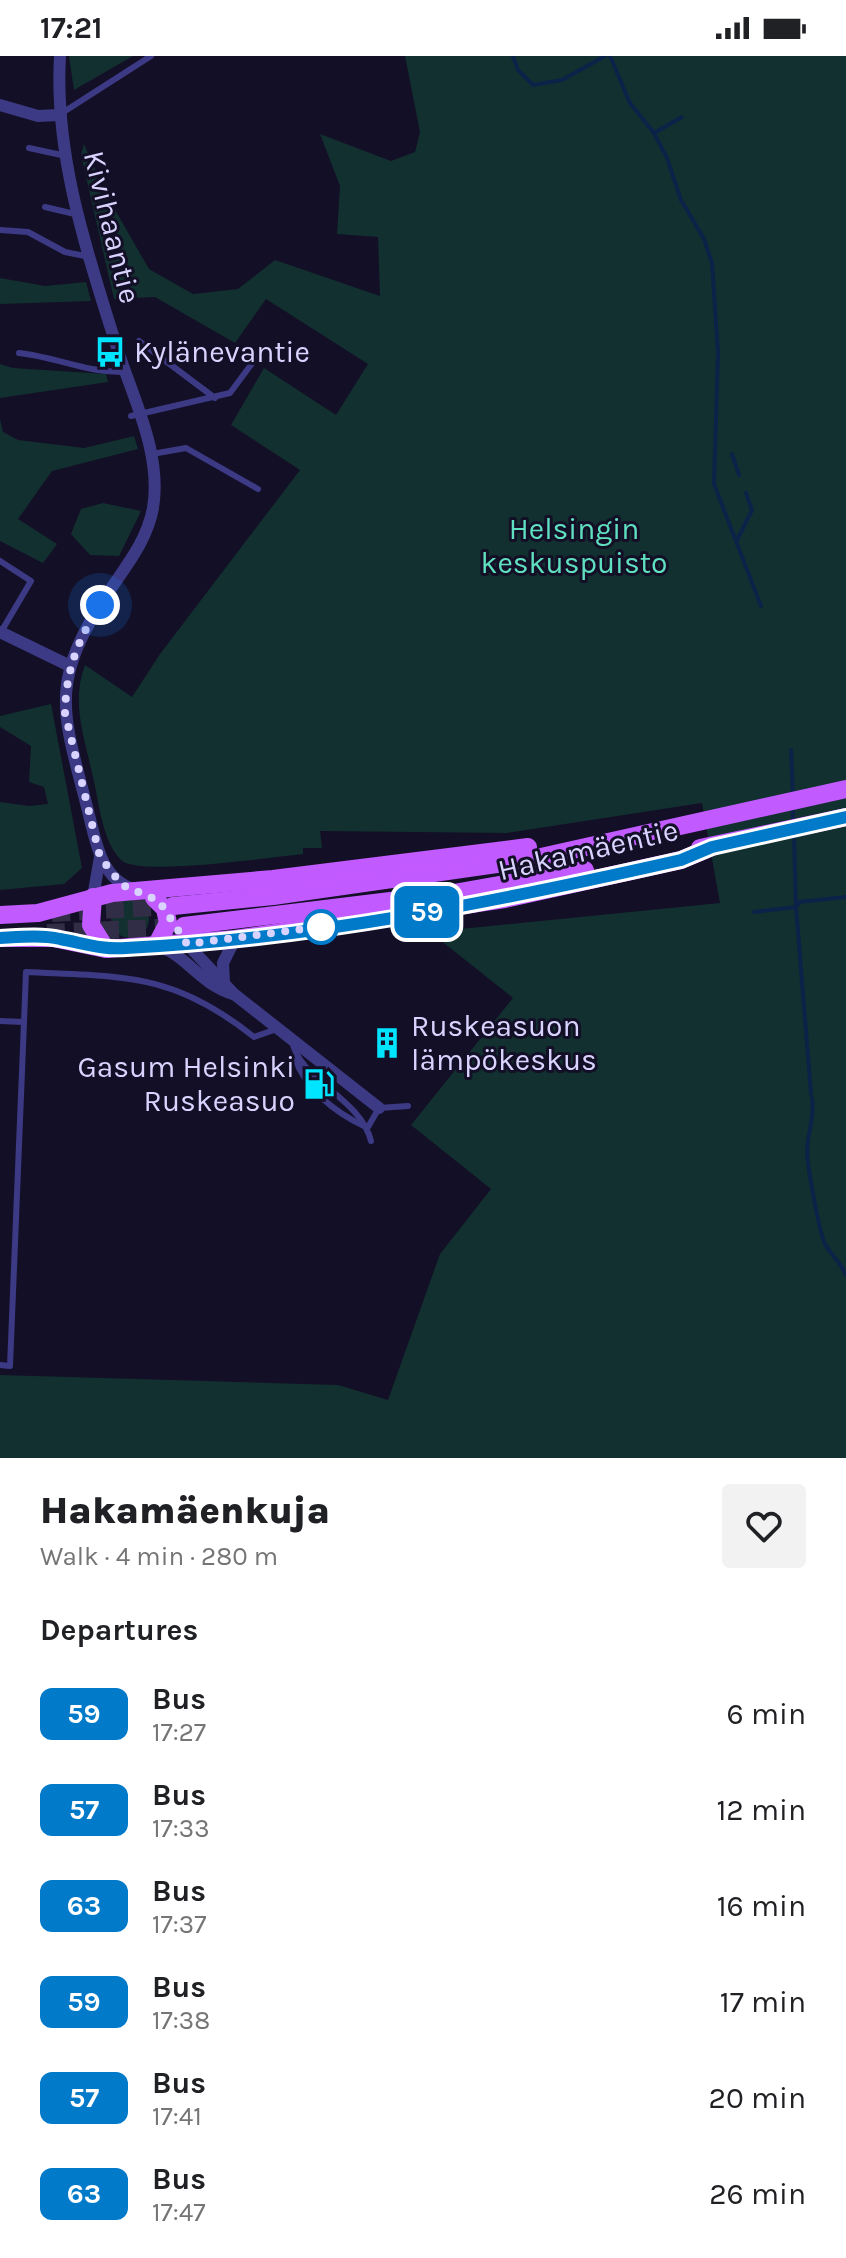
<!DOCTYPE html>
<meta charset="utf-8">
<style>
body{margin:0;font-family:Karla,sans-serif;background:#f2f2f2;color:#202124;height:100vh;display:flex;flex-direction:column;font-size:30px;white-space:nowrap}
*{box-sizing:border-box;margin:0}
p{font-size:26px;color:#757577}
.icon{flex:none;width:44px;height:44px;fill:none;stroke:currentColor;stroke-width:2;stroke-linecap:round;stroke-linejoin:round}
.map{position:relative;height:1402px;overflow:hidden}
.details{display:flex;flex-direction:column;background:#fff;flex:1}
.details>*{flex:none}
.badge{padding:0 16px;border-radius:12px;font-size:28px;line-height:52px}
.you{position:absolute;width:40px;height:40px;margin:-20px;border:6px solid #fff;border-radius:50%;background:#1a73e8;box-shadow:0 0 0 12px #1a73e833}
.map>.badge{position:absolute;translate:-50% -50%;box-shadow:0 0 0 4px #fff}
h2{padding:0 40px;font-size:30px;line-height:72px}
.round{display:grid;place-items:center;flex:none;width:84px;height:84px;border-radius:8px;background:#f2f2f2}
.overview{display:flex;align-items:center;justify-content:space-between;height:136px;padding:0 40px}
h1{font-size:38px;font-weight:800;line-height:60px}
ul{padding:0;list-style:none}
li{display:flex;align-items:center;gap:24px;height:96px;padding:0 40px}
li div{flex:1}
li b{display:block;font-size:30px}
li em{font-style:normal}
li .badge{min-width:88px;font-weight:700;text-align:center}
.status{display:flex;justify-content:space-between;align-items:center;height:56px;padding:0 40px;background:#fff;direction:ltr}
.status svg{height:22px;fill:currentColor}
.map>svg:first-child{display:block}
.green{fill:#12302f}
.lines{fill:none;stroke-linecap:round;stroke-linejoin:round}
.stream{stroke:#0c2248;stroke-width:4}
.primary-tunnel{stroke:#312d47;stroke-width:18;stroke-dasharray:18 9;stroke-linecap:butt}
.lane{stroke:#3d3a85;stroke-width:6}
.street{stroke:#3d3a85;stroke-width:12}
.primary{stroke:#c25bff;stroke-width:18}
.line-casing{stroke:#fff;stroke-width:18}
.line{stroke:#007ac9;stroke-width:12}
.walk{stroke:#d9d4ff;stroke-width:8;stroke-dasharray:0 14.4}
.stop-dot{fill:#fff;stroke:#007ac9;stroke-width:4}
.labels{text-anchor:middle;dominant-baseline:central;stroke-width:6;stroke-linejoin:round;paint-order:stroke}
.street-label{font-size:30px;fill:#d9d4ff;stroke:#130f26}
.poi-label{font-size:30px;fill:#d9d4ff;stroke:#130f26;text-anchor:start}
.park-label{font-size:30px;fill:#5fe0c0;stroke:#130f26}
</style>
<div class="status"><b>17:21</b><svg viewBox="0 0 49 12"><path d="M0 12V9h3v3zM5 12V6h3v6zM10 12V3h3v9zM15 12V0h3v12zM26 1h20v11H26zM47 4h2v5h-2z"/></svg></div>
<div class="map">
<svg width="846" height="1402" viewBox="0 0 846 1402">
<rect width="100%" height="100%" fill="#130f26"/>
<!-- green -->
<g class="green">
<path d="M69,0H133L74,34Z"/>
<path d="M405,0H846V1402H0V1319L338,1329L388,1344L440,1198L491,1133L411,1069L513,942L430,876L720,847L702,747L507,777L320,775L322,792H303V798C273,801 138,821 121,804C101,784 99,743 92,717C84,680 71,646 85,609L132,641L160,598L300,414L231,369L264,312L336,359L368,308L266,243L235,287L155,241L114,243L81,99L84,88L106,138L149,213L193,238L238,233L275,204L380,240L378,181L337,178L340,130L320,78L391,105L415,96L420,76Z"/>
<path d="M0,222L45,230L86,226L91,245L0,248Z"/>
<path d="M0,308L13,312L106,318L108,326L0,342Z"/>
<path d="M0,363L3,376L18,384L84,392L134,380L138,393L52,415L18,463L57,488L43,507L0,485Z"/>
<path d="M103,447L141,455L119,500L90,499L71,478L81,453Z"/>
<path d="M51,648L82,812L64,828L0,834V746L29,750L48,748L44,731L29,726L31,690L0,671V660Z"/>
<circle cx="130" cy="863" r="19"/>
</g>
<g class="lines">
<!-- stream -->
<g class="stream">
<path d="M513,0L518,14L533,29L562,24L605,0"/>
<path d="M610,0L630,47L654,77L667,102L681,144L704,183L712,207L718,297L714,428L761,550"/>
<path d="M654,77L682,61"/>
<path d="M732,398L739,419"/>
<path d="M737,484L752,454L746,437"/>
<path d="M791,694L793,740"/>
<path d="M793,749V765"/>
<path d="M794,778L796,851"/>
<path d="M798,849L799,846L846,841"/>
<path d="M754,856L796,851L811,1038"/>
<path d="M812,1042C815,1063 807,1076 807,1097C808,1112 819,1176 825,1188C831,1199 841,1207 846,1219"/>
</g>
<!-- primary-tunnel -->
<g class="primary-tunnel">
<path d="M52,857L173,850"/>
<path d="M47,877L177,871"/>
</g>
<!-- lane -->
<g class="lane">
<path d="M62,57L151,0"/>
<path d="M29,92L66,100"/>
<path d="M45,151L79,159"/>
<path d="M0,174L28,176L65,196L90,201"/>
<path d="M139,285L215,342"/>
<path d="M19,297C56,301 87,317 125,316"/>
<path d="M131,360L230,337L259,298"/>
<path d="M152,398L186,392L258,433"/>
<path d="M0,505L31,525L1,576"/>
<path d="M0,965L24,966L10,1310L0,1309"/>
<path d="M24,966L26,916C124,921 173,916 254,981L277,973"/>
<path d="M292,984C298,1024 360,1041 371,1085"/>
<path d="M295,1002C305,1033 336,1057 364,1070"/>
<path d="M368,1071L379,1052L408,1050"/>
</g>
<!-- street -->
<g class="street">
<path d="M60,0C54,101 88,199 118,295C134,344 162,399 153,452C147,485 126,510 108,537C46,629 64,659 89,759C96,787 101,822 133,833"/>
<path d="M0,49L38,60L59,59"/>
<path d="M0,576L70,610"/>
<path d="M93,841L100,801"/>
<path d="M187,888L234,938L379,1052"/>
<path d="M159,891C186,898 198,927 233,938"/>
<path d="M224,927L223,907L235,883"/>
</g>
<!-- primary -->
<g class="primary">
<path d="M700,792L846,761"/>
<path d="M93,841L91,869L106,893"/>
<path d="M154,842L165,853L168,867L156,890"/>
<path d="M173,850L273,840L532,803L846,733"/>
<path d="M0,859L38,857L112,837L273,823L528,791"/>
<path d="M184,870L448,838L585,814"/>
<path d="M0,882H53L106,893L235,883L505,843L681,804L712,791"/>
</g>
</g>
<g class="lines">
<defs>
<path id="line" d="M0,882C20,881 41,879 60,883C83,887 102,894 126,892C312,883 499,845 681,804L712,791L846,761"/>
</defs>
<!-- line casing -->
<use href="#line" class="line-casing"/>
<!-- line -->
<use href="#line" class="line"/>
<!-- walk -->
<path class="walk" d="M100,549C77,585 66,615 65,657L100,801L122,829L159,845L187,888L327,870L321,871"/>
</g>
<!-- icons -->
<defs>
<symbol id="bus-bare" viewBox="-9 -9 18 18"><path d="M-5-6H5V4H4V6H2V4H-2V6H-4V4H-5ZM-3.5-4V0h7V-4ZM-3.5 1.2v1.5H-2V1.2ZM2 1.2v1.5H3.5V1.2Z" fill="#00e5ff" stroke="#130f26" stroke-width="2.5" paint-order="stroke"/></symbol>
<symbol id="building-bare" viewBox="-9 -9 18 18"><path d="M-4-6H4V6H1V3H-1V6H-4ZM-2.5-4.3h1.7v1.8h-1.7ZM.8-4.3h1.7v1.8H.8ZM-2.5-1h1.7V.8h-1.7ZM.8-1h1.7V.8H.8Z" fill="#00e5ff" stroke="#130f26" stroke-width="2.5" paint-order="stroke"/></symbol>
<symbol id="fuel-bare" viewBox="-9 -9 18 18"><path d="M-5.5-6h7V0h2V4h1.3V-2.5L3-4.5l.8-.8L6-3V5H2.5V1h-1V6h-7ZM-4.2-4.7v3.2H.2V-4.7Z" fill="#00e5ff" stroke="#130f26" stroke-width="2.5" paint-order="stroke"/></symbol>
</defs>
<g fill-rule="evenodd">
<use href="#bus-bare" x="88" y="274" width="44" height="44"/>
<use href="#building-bare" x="365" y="965" width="44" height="44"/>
<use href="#fuel-bare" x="297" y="1006" width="44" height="44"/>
</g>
<!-- markers -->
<circle class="stop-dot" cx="321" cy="871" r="16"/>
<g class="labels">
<!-- street labels -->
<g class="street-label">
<text transform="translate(112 171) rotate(76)">Kivihaantie</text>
<text transform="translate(588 794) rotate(-13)">Hakamäentie</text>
</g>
<!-- poi labels -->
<g class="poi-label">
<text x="134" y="296">Kylänevantie</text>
<text x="411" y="970">Ruskeasuon<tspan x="411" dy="34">lämpökeskus</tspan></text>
<text x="295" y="1011" text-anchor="end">Gasum Helsinki<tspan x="295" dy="34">Ruskeasuo</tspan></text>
</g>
<!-- park labels -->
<g class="park-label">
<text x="574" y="473">Helsingin<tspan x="574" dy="34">keskuspuisto</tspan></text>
</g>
</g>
</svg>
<div class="you" style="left:100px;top:549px"></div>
<b class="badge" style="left:427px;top:856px;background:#007ac9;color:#fff">59</b>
</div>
<section class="details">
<div class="overview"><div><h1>Hakamäenkuja</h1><p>Walk · 4 min · 280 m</p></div><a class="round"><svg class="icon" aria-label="heart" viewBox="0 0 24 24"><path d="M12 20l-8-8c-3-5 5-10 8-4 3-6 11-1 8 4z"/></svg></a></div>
<h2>Departures</h2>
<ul>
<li><span class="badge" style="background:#007ac9;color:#fff">59</span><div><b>Bus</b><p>17:27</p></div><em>6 min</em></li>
<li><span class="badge" style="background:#007ac9;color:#fff">57</span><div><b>Bus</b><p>17:33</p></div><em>12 min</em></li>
<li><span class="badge" style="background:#007ac9;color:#fff">63</span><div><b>Bus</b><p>17:37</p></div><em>16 min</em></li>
<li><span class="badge" style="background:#007ac9;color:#fff">59</span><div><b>Bus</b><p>17:38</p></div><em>17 min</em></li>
<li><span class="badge" style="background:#007ac9;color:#fff">57</span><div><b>Bus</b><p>17:41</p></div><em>20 min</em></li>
<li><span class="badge" style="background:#007ac9;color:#fff">63</span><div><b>Bus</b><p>17:47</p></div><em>26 min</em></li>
</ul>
</section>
